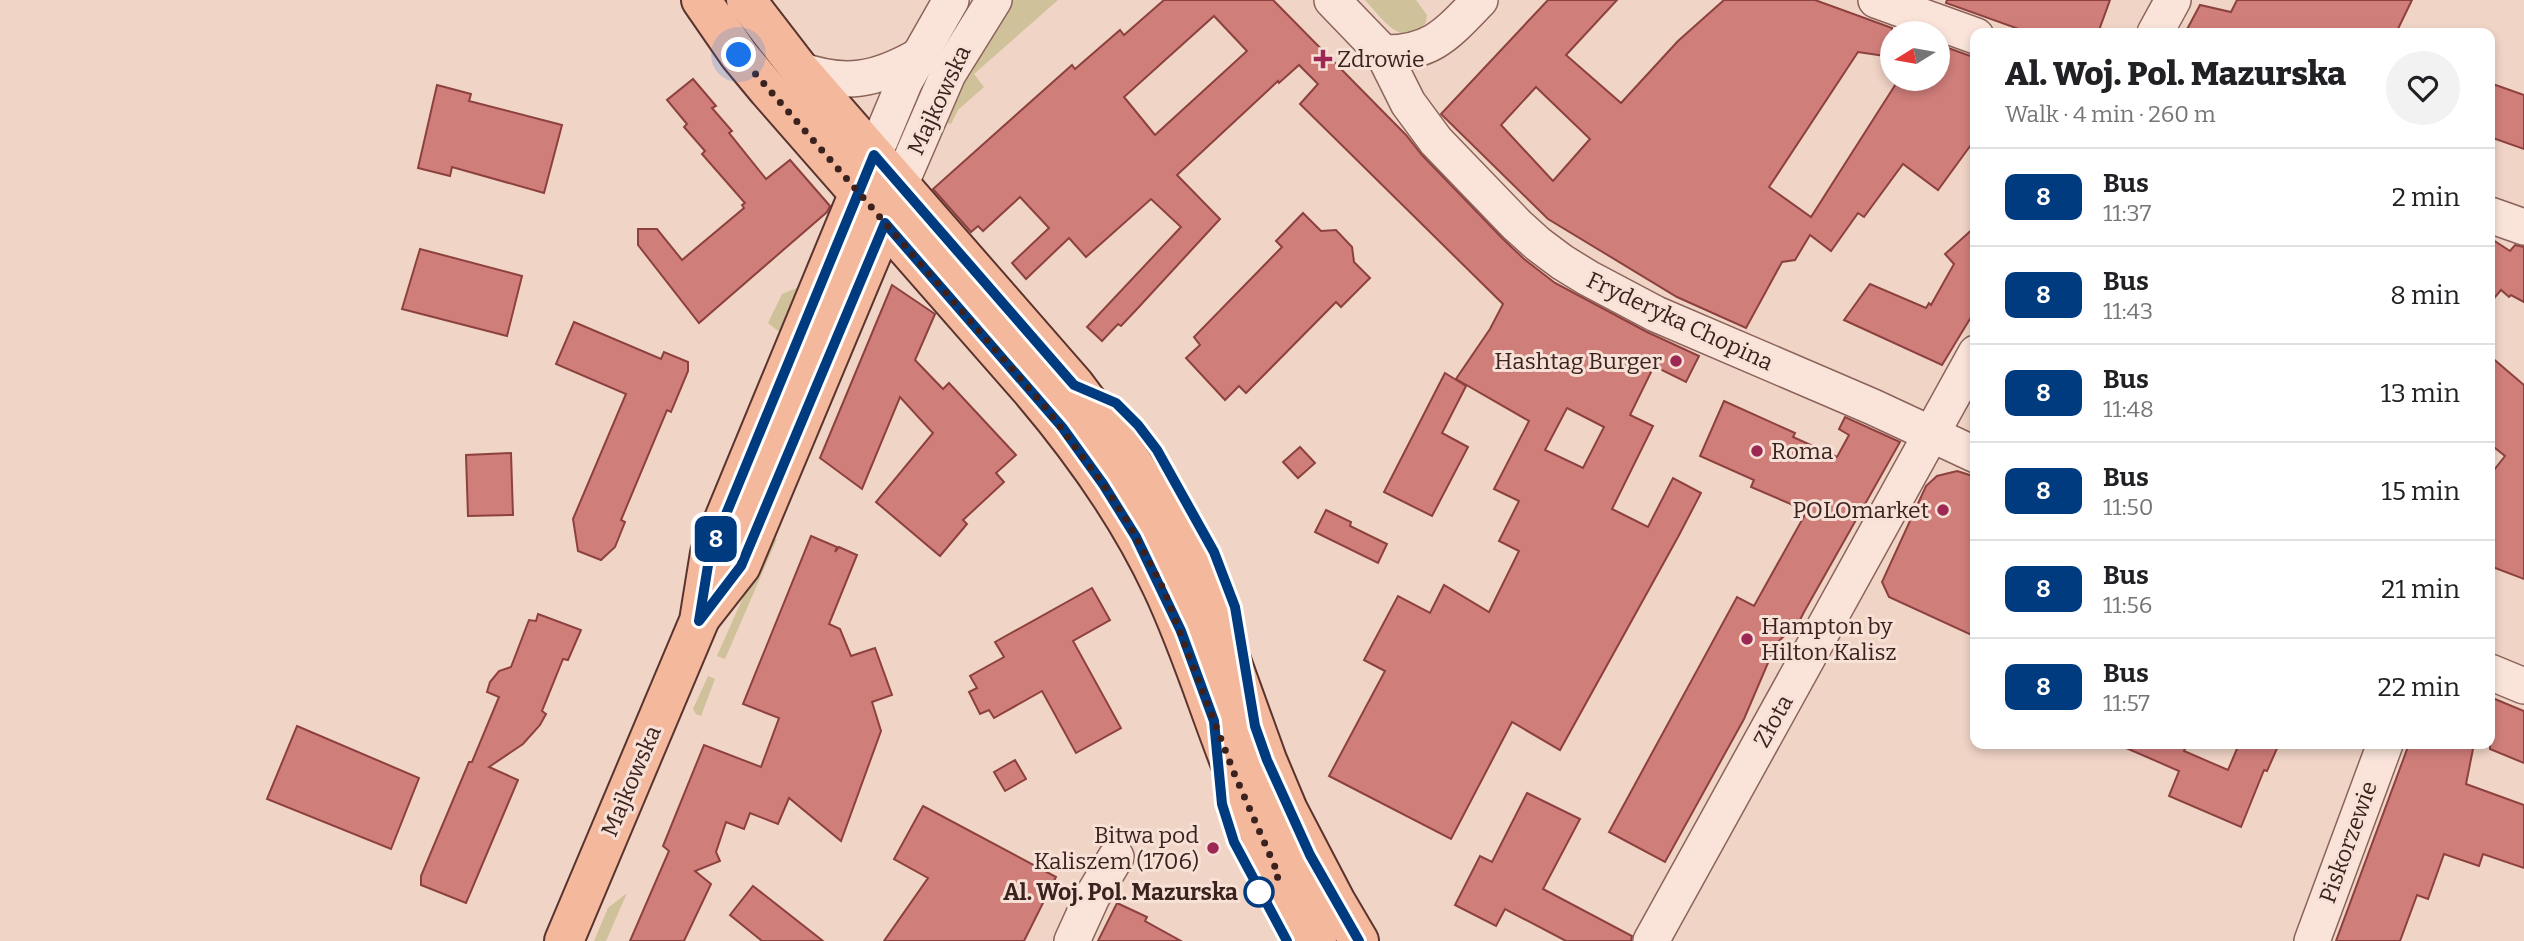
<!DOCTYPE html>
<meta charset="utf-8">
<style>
body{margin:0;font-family:Bitter,serif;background:#f2f2f2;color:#202124;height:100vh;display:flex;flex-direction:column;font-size:26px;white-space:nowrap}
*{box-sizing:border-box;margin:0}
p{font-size:23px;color:#757577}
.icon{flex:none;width:38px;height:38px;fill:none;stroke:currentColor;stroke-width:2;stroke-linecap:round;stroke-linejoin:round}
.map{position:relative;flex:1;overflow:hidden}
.drawer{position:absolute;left:1970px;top:28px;width:525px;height:721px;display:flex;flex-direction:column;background:#fff;border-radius:14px;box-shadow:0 4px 10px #0003}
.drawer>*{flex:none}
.badge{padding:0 14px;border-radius:10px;font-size:24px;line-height:46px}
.needle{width:46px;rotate:259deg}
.controls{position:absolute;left:1880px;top:21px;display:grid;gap:14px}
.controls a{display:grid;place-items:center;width:70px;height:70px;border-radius:50%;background:#fff;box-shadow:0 4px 10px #0003;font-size:35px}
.you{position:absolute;width:35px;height:35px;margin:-18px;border:5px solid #fff;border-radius:50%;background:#1a73e8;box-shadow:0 0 0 10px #1a73e833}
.map>.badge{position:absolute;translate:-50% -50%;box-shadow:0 0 0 4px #fff}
.round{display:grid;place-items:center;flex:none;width:74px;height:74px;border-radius:37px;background:#f2f2f2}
.overview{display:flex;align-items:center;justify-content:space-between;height:119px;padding:0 35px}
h1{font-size:33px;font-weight:800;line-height:52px}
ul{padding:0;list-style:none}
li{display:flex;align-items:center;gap:21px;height:98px;padding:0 35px;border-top:2px solid #e0e0e0}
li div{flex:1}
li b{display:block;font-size:26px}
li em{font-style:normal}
li .badge{min-width:77px;font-weight:700;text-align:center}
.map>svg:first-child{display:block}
.green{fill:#cfc199}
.building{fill:#d07e7a;stroke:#8d413f;stroke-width:2;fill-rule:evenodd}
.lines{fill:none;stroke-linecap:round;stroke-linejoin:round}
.minor-casing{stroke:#8c635a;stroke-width:38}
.major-casing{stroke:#5a332f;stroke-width:42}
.minor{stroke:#fae4da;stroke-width:35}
.major{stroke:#f4b99d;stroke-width:38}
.line-casing{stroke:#fff;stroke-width:16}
.line{stroke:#003b80;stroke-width:10}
.walk{stroke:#3c221f;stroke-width:7;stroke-dasharray:0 12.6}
.poi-dot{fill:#9e2854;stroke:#f7e1d6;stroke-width:2.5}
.stop-dot{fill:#fff;stroke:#003b80;stroke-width:3.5}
.labels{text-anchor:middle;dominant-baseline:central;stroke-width:6;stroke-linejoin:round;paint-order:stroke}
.poi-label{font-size:23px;fill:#3c221f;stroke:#f7e1d6;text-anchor:start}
.street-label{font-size:23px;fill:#3c221f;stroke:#f7e1d6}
.stop-label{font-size:23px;font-weight:bold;fill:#3c221f;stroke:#f7e1d6;text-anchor:end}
</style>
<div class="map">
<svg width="2524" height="941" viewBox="0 0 2524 941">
<rect width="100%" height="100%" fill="#f0d4c6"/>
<!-- green -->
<g class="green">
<path d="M1012,0H1058L974,74L984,87L958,110L951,124L944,122L952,102L1002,12Z"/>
<path d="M1365,0H1416L1427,15L1426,22C1403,52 1382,18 1365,0Z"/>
<path d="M804,285L785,329L778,331L768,323L782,294Z"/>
<path d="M772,539H777L725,659L717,656L768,541Z"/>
<path d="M708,676L715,679L701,716L696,714L693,709Z"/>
<path d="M627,893L606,941H594L608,908Z"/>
</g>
<!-- building -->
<g class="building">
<path d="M1164,0H1273L1406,135L1422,155L1503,239L1524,259L1555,283L1647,332L1699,356L1686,382L1654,366L1630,415L1653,426L1612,509L1648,527L1673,478L1701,493L1678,537L1560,750L1512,722L1451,839L1329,776L1385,671L1364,660L1398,596L1430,613L1444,585L1489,612L1519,551L1499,541L1519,501L1494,489L1529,421L1456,379L1490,329L1503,304L1300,104L1318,84L1299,65L1279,83L1278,81L1177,175L1220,219L1137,309L1121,326L1118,324L1102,341L1087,327L1181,227L1151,199L1086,257L1069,238L1026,279L1012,263L1049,228L1020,197L983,231L978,226L971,232L933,189L1072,65L1075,69L1120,30L1124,35ZM1214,16L1247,51L1155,135L1124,97ZM1567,408L1604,427L1583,468L1545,450Z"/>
<path d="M1548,0H1617L1566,55L1621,103L1678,41L1724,0H1815L1892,28V57L1858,52L1769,187L1811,217L1899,79H1937V44L1976,58V138L1938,190L1903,164L1864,217L1858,213L1831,251L1810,235L1795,260L1782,262L1746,328L1677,297L1548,219L1441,114ZM1536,87L1590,139L1553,181L1501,125Z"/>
<path d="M1947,0H2110L2098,33H2030L1946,3Z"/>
<path d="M2237,0H2412L2396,33H2185L2200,5L2231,12Z"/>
<path d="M693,79L716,106L712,108L732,131L729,133L766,179L790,160L830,206L827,212L699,323L638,245V229H657L682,260L744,208L742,205L745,203L702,154L705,151L684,127L687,124L667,100Z"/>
<path d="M2490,83L2524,95V149L2490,137Z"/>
<path d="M437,85L471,94L469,101L562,125L544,193L452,167L450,176L418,168Z"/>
<path d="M1303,213L1321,231L1336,230L1352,247L1354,262L1370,278L1341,307L1336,302L1246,393L1239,386L1225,400L1186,358L1200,345L1194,337L1282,247L1276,241Z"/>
<path d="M1976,226V309L1942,365L1844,320L1870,284L1926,308L1929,303L1931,305L1954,264L1945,254Z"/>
<path d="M2490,238L2510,251L2515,245L2524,247V302L2511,295L2509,297L2501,290L2490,303Z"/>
<path d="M420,249L522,276L507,336L402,309Z"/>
<path d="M892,285L935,314L915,360L943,389L949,383L1016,455L996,473L1004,482L963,520L967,524L940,556L876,502L933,433L900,397L862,489L820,458Z"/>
<path d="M574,322L661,359L664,352L688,362V371L671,412L667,410L621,520L625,522L615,547L601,560L578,551L573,519L626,394L556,364Z"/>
<path d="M2490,356L2524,385V579L2490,566V475L2505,456L2490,444Z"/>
<path d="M1445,373L1466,386L1442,433L1468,447L1432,516L1384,492Z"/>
<path d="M1724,401L1795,433L1793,437L1837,457L1849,435L1839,429L1845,417L1900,442L1804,612L1794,632L1790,630L1776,644L1744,719L1665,862L1609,832L1737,597L1754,606L1807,511L1751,487L1754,480L1700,456Z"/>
<path d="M1300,447L1315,463L1298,478L1283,462Z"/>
<path d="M511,453L513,515L468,516L466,455Z"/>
<path d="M1957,471L1976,477V637L1889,597L1882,582L1926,486L1937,476Z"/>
<path d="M1326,510L1351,522L1350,526L1387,544L1378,563L1315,532Z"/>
<path d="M811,536L837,547L835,552L839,547L857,555L829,624L840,629L851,656L875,648L892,695L872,702L881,731L841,841L789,798L778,824L750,813L744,829L726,822L716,852L720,861L695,871L711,884L684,941H630L669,851L663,846L704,745L761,767L779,718L743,704Z"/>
<path d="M1092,588L1110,620L1073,641L1121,728L1076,753L1042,691L994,718L989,710L980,714L969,692L977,688L970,676L1004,657L995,642Z"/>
<path d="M538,614L581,630L568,660L563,659L542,711L546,714L540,725L523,744L489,767L518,780L466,903L421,885V876L469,762H472L499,697L487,692L490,682L499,671L511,667L529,620L536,621Z"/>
<path d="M2490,697L2524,711V763L2490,749Z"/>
<path d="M297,726L419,778L391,849L267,799Z"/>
<path d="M2117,744H2187L2184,751L2228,770L2239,744H2279L2267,771L2264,770L2241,827L2169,796L2179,771Z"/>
<path d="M2409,744H2474L2466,784L2524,805V868L2483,854L2479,866L2444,854L2428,899L2417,895L2400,941H2336Z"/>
<path d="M1015,760L1026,779L1005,791L994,772Z"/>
<path d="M1527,793L1580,819L1543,889L1632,936L1631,941H1566L1505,909L1496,926L1455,905L1480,856L1492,862Z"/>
<path d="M923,806L1056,877L1024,941H884L928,878L894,859Z"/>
<path d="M753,886L823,941H762L730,915Z"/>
<path d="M1117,903L1147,917L1145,921L1181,941H1098Z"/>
</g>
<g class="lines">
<defs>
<g id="minor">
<path d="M1332,0L1383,53L1408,103L1436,141L1517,225L1538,244L1562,262L1588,278L1656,314L1873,407L1976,455"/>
<path d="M1876,0L1976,36"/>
<path d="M2155,33L2173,0"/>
<path d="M1383,53C1432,54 1448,33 1480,0"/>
<path d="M800,70C845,86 876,80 917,57"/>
<path d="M874,155L905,81L951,0"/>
<path d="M900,185L948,74L994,0"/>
<path d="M2490,215L2524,227"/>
<path d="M2490,672L2524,686"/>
<path d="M1072,941L1092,897L1116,857"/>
<path d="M1651,941L1976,353"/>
<path d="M2312,941L2385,744"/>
</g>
<g id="major">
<path d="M701,0L739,55L768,90L1030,389C1082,450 1128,514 1162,587C1191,648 1210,713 1235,775C1258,833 1284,888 1317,941"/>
<path d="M746,0L800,70L1075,385L1133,463L1178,537L1196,573L1215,616L1267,760L1288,810L1336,902L1359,941"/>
<path d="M701,617L741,566L893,203"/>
<path d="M564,941L699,621L710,553L867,173"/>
</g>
</defs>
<!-- minor casing -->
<use href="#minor" class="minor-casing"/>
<!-- major casing -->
<use href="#major" class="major-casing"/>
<!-- minor -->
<use href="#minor" class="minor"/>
<!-- major -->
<use href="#major" class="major"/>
</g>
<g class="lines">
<defs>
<path id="line" d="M1287,941L1234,842L1222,804L1214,721L1181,631L1136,537L1103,484L1062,427L885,223L741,566L699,621L710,553L874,155L1074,385L1116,403L1138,425L1157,450L1214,552L1235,607L1255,726L1267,760L1310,855L1359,941"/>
</defs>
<!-- line casing -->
<use href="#line" class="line-casing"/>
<!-- line -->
<use href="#line" class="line"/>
<!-- walk -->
<path class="walk" d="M739,55L1046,408L1103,484L1127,521L1163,588L1234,773L1279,876L1259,892"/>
</g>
<!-- markers -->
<g class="poi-dot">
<path d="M1319.5 48.5h7v7h7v7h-7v7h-7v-7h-7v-7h7z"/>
<circle cx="1676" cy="361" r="7"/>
<circle cx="1757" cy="451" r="7"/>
<circle cx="1943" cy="510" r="7"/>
<circle cx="1747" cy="639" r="7"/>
<circle cx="1213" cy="848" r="7"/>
</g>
<circle class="stop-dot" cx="1259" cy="892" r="14"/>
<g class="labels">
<!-- poi labels -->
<g class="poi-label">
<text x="1337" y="59">Zdrowie</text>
<text x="1662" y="361" text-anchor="end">Hashtag Burger</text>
<text x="1771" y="451">Roma</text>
<text x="1929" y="510" text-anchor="end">POLOmarket</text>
<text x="1761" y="626">Hampton by<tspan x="1761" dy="26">Hilton Kalisz</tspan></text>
<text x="1199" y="835" text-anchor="end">Bitwa pod<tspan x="1199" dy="26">Kaliszem (1706)</tspan></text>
</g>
<!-- street labels -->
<g class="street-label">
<text transform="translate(939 100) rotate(-65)">Majkowska</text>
<text transform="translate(1680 321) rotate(25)">Fryderyka Chopina</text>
<text transform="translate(1773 721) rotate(-61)">Złota</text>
<text transform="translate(631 781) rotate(-67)">Majkowska</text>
<text transform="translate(2348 842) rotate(-70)">Piskorzewie</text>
</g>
<!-- stop labels -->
<g class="stop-label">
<text x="1238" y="892">Al. Woj. Pol. Mazurska</text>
</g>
</g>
</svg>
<div class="controls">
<a><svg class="needle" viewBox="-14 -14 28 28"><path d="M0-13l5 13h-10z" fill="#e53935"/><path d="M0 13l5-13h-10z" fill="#757577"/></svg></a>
</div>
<div class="you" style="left:739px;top:55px"></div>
<b class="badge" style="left:716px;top:539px;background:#003b80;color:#fff">8</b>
<section class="drawer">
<div class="overview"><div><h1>Al. Woj. Pol. Mazurska</h1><p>Walk · 4 min · 260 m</p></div><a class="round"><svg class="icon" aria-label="heart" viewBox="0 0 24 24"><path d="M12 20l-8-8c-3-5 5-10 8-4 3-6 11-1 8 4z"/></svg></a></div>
<ul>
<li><span class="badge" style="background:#003b80;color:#fff">8</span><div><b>Bus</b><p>11:37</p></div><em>2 min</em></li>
<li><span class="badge" style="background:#003b80;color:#fff">8</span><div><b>Bus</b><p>11:43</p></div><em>8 min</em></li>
<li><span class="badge" style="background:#003b80;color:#fff">8</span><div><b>Bus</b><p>11:48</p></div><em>13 min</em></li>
<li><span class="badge" style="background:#003b80;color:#fff">8</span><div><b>Bus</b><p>11:50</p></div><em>15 min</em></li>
<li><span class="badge" style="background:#003b80;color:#fff">8</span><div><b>Bus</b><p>11:56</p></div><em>21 min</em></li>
<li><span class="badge" style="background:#003b80;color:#fff">8</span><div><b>Bus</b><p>11:57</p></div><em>22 min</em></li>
</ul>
</section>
</div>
